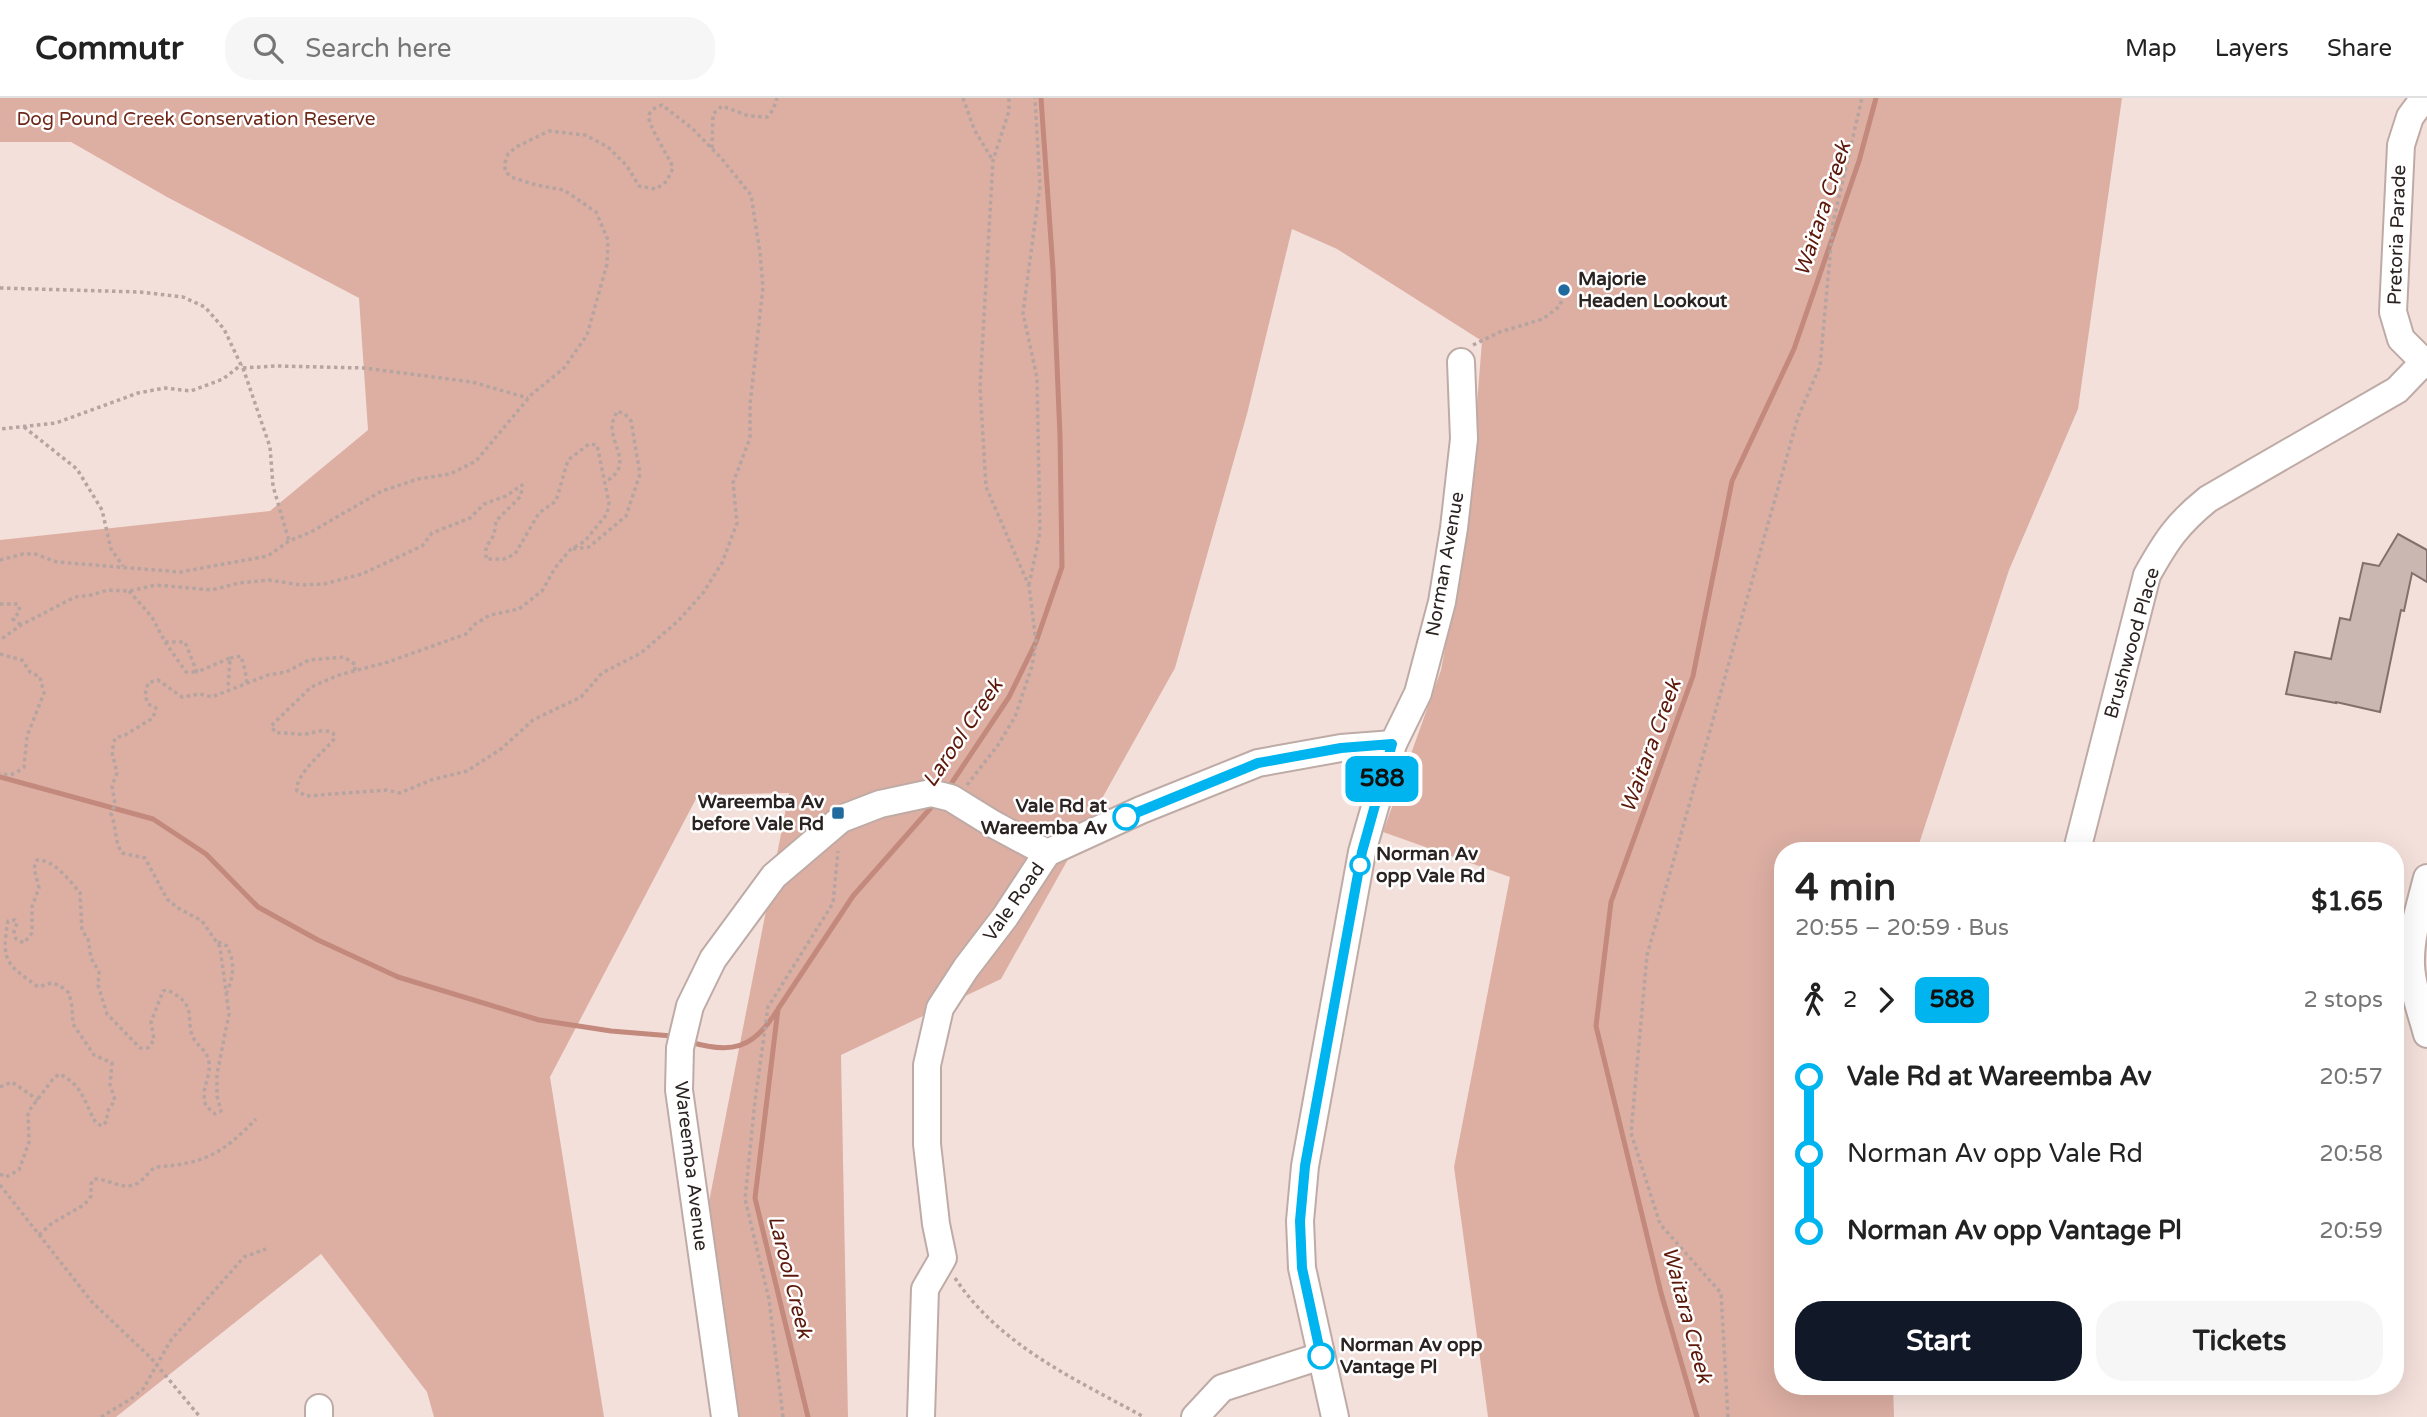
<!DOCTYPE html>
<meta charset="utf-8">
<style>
body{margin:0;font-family:"Varela Round",sans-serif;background:#f6f6f6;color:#222;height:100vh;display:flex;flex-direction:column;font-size:26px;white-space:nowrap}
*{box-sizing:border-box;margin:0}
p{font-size:23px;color:#767676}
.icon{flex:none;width:38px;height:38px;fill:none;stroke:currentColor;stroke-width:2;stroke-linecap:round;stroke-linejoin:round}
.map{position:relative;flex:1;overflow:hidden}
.details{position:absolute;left:1774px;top:744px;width:630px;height:553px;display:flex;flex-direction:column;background:#fff;border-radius:28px;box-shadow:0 7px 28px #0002}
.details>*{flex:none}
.badge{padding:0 14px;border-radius:10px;font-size:24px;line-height:46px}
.map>.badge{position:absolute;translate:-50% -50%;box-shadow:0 0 0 4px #fff}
.legs{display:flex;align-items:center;gap:10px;height:77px;padding:0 21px;font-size:23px}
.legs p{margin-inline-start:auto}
.headline{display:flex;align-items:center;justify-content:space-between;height:119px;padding:0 21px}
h1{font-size:38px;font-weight:700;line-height:52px}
.cta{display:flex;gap:14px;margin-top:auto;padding:14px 21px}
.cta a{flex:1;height:80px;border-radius:28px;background:#111827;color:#fff;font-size:28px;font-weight:700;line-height:80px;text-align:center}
.cta a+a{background:#f6f6f6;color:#222}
ul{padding:0 21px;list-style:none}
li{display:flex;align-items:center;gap:24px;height:77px;font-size:26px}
li i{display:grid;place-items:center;width:10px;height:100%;margin:0 9px;background:currentColor}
li i::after{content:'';width:18px;height:18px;margin:-9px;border:5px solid;border-radius:50%;background:#fff}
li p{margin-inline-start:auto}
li:first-child i{background:linear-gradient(#0000 50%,currentColor 0)}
li:last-child i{background:linear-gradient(currentColor 50%,#0000 0)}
header{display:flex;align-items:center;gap:42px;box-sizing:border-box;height:98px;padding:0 35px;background:#fff;border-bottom:2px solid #e0e0e0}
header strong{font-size:33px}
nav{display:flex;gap:38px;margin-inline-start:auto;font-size:24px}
.search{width:490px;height:63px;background:#f6f6f6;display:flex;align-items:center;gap:18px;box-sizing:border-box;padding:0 24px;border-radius:28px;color:#767676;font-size:26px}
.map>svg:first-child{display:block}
.green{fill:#ddafa3}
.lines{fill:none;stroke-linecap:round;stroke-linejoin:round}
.stream{stroke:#c2897c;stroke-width:5}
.building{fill:#cab7b2;stroke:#83706c;stroke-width:2}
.minor-casing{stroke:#bfaba6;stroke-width:30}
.path{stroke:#b5a4a0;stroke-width:3.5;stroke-dasharray:3.5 3.5;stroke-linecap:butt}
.minor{stroke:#fff;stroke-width:26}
.line-1-casing{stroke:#fff;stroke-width:16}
.line-1{stroke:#00b5ef;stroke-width:10}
.poi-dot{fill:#206a9d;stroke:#fff;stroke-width:2.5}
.stop-1-dot{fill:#fff;stroke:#00b5ef;stroke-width:3.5}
.labels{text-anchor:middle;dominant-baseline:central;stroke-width:5;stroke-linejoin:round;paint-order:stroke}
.park-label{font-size:19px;fill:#6e2819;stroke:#fff}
.street-label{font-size:19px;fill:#2b2321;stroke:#fff}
.poi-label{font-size:19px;font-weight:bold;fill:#2b2321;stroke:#fff;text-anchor:start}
.stop-label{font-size:19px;font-weight:bold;fill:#2b2321;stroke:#fff;text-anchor:start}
.water-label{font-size:21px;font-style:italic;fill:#5c1809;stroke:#fff}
</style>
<header>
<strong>Commutr</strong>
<div class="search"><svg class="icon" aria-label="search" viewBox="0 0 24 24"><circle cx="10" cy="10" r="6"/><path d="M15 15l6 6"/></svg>Search here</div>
<nav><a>Map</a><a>Layers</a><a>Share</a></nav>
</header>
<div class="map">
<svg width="2427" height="1319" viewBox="0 0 2427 1319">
<rect width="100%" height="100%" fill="#f4e0db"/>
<!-- green -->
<path class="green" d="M0,0H2122L2078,311L2009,472L1917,752H1783V1288H1893L1894,1319H1488L1454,1069L1510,779L1383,734L1441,572L1467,433L1482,243L1337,151L1292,131L1247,316L1175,570L1001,881L841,957L848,1319H713L697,1165L789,695L698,697L550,979L604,1319H434L427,1294L321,1156L116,1319H0V442L270,413L368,332L359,200L167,99L71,44H0Z"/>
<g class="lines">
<!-- stream -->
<g class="stream">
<path d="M0,679L153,721L206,756L258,809L318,842L398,879L539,922L611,933L672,938"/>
<path d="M949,689L1009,599L1036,544L1062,469L1060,338L1053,172L1041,0"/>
<path d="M690,944C731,956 753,951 776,914"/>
<path d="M808,1319L755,1100L778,911L853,798L935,705"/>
<path d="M1697,1319L1661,1195L1596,928L1611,804L1693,578L1732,383L1794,251L1859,63L1876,0"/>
</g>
</g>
<!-- building -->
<path class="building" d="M2398,436L2427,452V484L2412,475L2404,513L2401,512L2380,614L2336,604V605L2286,596L2295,554L2331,561L2340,520L2350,522L2363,465L2379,468Z"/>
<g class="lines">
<defs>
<g id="minor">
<path d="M2424,0L2410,19L2401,47L2393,214L2401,241L2427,267"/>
<path d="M2077,752L2147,477C2166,443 2177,426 2208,401L2397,292L2423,265"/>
<path d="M2427,780C2420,808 2410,838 2411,867C2412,890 2421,914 2427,936"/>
<path d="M319,1319V1310"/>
<path d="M725,1319L679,992L680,950L690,908L713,861L774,778L841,721L880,706L931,695L951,700L993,726L1047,755"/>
<path d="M921,1319L925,1191L943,1160L936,1126L927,1046V967L940,910L966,870L1005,819L1047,755L1141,712L1258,665L1341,650L1393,646"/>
<path d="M1195,1319L1222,1290L1321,1258"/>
<path d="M1335,1319L1302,1170L1300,1123L1305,1068L1362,754L1393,646L1418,595L1442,504L1454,430L1464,341L1461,264"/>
</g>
</defs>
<!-- minor casing -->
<use href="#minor" class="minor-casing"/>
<!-- path -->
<g class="path">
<path d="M963,0L974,31L992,61"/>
<path d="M712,50L713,16L722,8L749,18L767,19L773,12L777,0"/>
<path d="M0,190L140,194L183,199L205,209L224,231L241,267L223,281L191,293L165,290L138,295L56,325L0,331"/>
<path d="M1473,247L1500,234L1543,221L1560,208L1564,192"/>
<path d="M243,270L276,268L364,270L472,284L528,300"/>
<path d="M243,270L270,349L273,388L289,443"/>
<path d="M24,329L77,371L102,412L111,451L123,468"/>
<path d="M573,451L589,449L626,418L640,376L631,323L625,316L617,313C615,319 612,323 612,329C613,351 633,368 605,384"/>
<path d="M0,462L23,456H35L57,464L180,474L268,458L289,443L311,434L382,393L418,381L450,376L476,363L531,297L564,270L587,237L607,166L608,142L596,114L564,92L536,87L511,79L505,73V65L508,56L516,49L549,33L585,37L608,49L627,68L639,88L656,91L667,83L673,70C670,60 646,25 649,17C651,11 657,9 662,7L693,31L722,61L751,97L760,155L763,189L750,307V340L733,385L737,425L722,465L703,495L678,523L641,555L602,575L581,599L533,622L501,651L467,673L431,682L400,695L387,692L306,698L297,693C295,676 324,654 335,640L333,635C322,630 316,635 305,636C296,637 286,634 276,635L271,628L311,589L339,577L388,564L466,536L475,526L490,517L519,511L542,493L555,470L570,452L585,443L607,416L609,405L597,347L589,346L568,362L556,403L539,415L515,456L504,461H486V449L494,437L496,423L521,398L522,387L506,398L484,406L470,420L432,435L422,448L362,476L324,486L301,487L269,482L239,485L212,492L156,487L129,493L108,492L91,497L75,499L21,527L0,542"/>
<path d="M1029,487L1040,434L1037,280L1023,215L1040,87L1035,0"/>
<path d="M129,493L152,519L165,544H185L197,574L230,560L228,591"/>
<path d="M0,506H18L20,513L13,521L21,527"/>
<path d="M165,544L186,574H197"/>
<path d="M0,556L22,562L30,574L40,579L44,595L27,638L24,669C16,675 10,679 0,675"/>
<path d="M230,560L241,558L245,572L247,586"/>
<path d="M967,687L998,647L1015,619L1032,568L1036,544L1029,488L986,389L980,289L993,62L1009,13V0"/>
<path d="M218,844L227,848C235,864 234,877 227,894"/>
<path d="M0,989L12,984L38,1002"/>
<path d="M0,1076L6,1079L19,1072L29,1044L28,1014L53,981L59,976C83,987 84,1004 96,1025L102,1028L107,1023V1014L115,1002L110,987L112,965L94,957L73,926L72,909L69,895L59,887L51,885L38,889C9,867 0,866 8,823L15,822L17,825L14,833L16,841L24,845L32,835V809L39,790L34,770L37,762C54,761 70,783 80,795L82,833L88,840L91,860L99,874L98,887L107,916L140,950H148L154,942L151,924L163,893L168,892C174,896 181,899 185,905C192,914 188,927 192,937C196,948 208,952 209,965C211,981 200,989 206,1008L215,1016L221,1013L217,998V976L229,916L220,849L202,823L178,810L167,801L145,760L122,755C114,743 117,730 111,716L115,706L112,688L117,675L112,654L115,640L125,637L153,620L156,610L148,606L145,597L148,585L158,582L182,599L200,596L212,599L268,577L286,574L309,562L344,559L356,567L354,574"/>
<path d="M0,1087L92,1204L151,1260L200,1319"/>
<path d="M39,1137L51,1126L85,1106L91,1098V1086L94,1081C108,1080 124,1094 138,1085C144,1081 149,1074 155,1069C204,1066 222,1056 256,1021"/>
<path d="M955,1180C1000,1248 1075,1281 1144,1319"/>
<path d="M101,1319L131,1301L143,1291L171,1242L244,1159L266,1151"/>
<path d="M783,1319L769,1201L745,1101L755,1003L768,909L833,805L838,753"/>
<path d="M1728,1319L1721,1195L1660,1126L1631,1035L1647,857L1798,319L1820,268L1833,125L1862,0"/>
</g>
<!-- minor -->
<use href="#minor" class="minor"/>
</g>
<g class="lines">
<defs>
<path id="line-1" d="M1126,719L1258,665L1341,650L1392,646L1362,754L1305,1068L1300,1123L1302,1170L1321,1258"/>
</defs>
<!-- line-1 casing -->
<use href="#line-1" class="line-1-casing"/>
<!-- line-1 -->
<use href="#line-1" class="line-1"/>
</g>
<!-- markers -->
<g class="poi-dot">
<circle cx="1564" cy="192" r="7"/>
<rect x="831" y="708" width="14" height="14" rx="3.5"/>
</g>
<g class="stop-1-dot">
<circle cx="1126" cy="719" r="12"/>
<circle cx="1360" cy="767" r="9"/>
<circle cx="1321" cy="1258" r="12"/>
</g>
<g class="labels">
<!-- park labels -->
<g class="park-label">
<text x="196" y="21">Dog Pound Creek Conservation Reserve</text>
</g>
<!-- street labels -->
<g class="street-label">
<text transform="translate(2397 137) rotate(-88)">Pretoria Parade</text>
<text transform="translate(1445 466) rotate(-80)">Norman Avenue</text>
<text transform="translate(2132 545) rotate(-74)">Brushwood Place</text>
<text transform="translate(1014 804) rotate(-55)">Vale Road</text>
<text transform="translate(691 1068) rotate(83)">Wareemba Avenue</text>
</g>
<!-- poi labels -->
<g class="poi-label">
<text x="1578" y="181">Majorie<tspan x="1578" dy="22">Headen Lookout</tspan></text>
<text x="824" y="704" text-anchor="end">Wareemba Av<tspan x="824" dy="22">before Vale Rd</tspan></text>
</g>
<!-- stop labels -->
<g class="stop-label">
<text x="1107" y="708" text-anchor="end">Vale Rd at<tspan x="1107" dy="22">Wareemba Av</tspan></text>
<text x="1376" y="756">Norman Av<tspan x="1376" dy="22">opp Vale Rd</tspan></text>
<text x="1340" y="1247">Norman Av opp<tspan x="1340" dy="22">Vantage Pl</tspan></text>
</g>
<!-- water labels -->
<g class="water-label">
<text transform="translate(1823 111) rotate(-72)">Waitara Creek</text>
<text transform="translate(963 635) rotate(-56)">Larool Creek</text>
<text transform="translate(1651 648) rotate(-70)">Waitara Creek</text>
<text transform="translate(790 1179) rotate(76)">Larool Creek</text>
<text transform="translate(1687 1217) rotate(75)">Waitara Creek</text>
</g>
</g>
</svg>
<b class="badge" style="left:1382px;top:681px;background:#00b5ef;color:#111">588</b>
<section class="details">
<div class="headline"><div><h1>4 min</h1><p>20:55 – 20:59 · Bus</p></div><b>$1.65</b></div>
<div class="legs"><svg class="icon" aria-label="walk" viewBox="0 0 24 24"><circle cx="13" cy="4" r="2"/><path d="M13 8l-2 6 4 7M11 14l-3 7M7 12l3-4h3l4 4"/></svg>2<svg class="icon" aria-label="forward" viewBox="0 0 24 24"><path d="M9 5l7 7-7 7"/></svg><b class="badge" style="background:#00b5ef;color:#111">588</b><p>2 stops</p></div>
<ul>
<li><i style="color:#00b5ef"></i><b>Vale Rd at Wareemba Av</b><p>20:57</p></li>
<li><i style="color:#00b5ef"></i><span>Norman Av opp Vale Rd</span><p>20:58</p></li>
<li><i style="color:#00b5ef"></i><b>Norman Av opp Vantage Pl</b><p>20:59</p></li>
</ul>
<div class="cta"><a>Start</a><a>Tickets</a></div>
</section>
</div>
